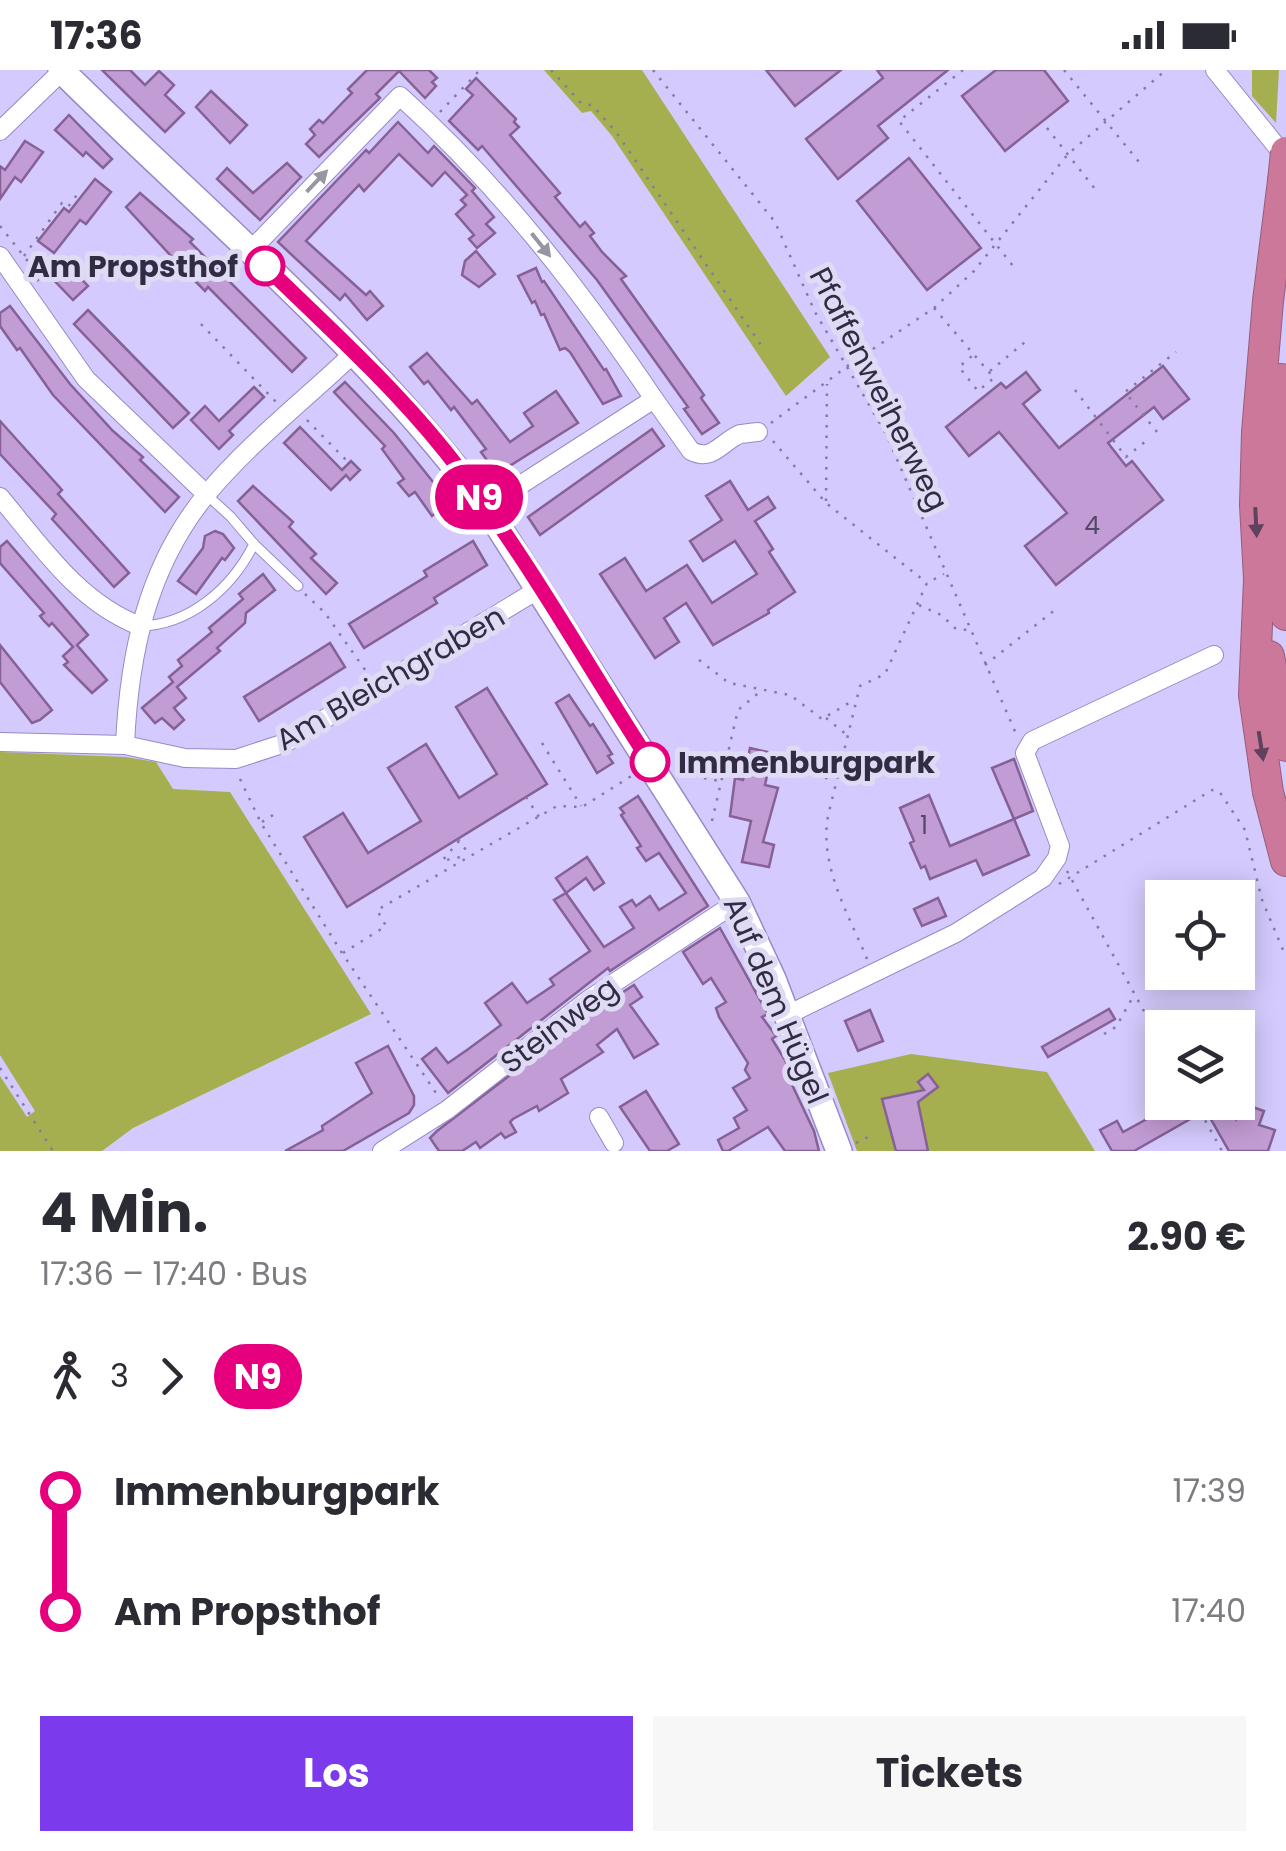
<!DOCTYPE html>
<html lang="de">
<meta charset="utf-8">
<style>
body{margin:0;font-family:Poppins,sans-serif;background:#f7f7f7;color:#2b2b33;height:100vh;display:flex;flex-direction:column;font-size:38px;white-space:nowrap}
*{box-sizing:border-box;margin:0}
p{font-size:32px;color:#7c7c81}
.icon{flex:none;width:55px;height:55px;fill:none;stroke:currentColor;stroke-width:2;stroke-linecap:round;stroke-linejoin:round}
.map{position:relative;height:1081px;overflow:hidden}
.panel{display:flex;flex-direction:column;background:#fff;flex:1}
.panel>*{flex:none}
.badge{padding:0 20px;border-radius:32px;font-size:35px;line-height:65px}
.tools{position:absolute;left:1145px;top:810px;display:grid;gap:20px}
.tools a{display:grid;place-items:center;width:110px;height:110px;border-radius:0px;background:#fff;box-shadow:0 5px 25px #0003;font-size:50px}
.map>.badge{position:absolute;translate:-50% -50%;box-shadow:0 0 0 5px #fff}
.legs{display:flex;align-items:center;gap:15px;height:110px;padding:0 40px;font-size:32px}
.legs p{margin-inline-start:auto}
.summary{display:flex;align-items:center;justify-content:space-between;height:170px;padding:0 40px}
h1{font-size:55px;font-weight:700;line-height:75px}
.action{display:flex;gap:20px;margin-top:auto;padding:20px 40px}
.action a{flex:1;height:115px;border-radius:0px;background:#7c3aed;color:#fff;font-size:40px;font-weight:700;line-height:115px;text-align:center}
.action a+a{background:#f7f7f7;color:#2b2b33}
ul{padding:0 40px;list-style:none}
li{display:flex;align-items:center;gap:35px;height:120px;font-size:38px}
li i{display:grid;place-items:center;width:15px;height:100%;margin:0 12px;background:currentColor}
li i::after{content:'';width:25px;height:25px;margin:-12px;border:8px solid;border-radius:50%;background:#fff}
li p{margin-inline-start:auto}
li:first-child i{background:linear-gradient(#0000 50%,currentColor 0)}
li:last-child i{background:linear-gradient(currentColor 50%,#0000 0)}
.status{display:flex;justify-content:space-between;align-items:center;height:70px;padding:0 50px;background:#fff;direction:ltr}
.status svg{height:28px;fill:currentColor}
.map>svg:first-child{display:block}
.green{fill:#a5af4f}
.building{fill:#c29cd5;stroke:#856196;stroke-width:2.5}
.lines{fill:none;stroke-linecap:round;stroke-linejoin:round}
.lane-casing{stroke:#988ac7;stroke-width:11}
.street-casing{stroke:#988ac7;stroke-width:20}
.secondary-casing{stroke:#988ac7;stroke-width:28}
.highway-casing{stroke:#965d7d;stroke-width:32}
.path{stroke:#837ba1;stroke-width:2.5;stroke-dasharray:2.5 8;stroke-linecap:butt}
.lane{stroke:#fff;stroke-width:9}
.street{stroke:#fff;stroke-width:18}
.secondary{stroke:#fff;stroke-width:25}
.highway{stroke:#cc789b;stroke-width:30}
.highway-bridge-casing{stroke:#965d7d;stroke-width:32;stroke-linecap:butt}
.highway-bridge{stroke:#cc789b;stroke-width:30}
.oneway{fill:#9895a2}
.oneway2{fill:#60425e}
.line-1-casing{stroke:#fff;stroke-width:22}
.line-1{stroke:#e6007e;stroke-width:15}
.stop-1-dot{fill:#fff;stroke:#e6007e;stroke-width:5}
.labels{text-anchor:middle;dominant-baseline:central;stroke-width:10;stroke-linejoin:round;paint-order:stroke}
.number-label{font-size:25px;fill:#554768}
.stop-label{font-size:30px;font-weight:bold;fill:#312b44;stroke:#e0dbf5;text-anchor:end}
.street-label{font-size:30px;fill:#312b44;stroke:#e0dbf5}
</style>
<div class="status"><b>17:36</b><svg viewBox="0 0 49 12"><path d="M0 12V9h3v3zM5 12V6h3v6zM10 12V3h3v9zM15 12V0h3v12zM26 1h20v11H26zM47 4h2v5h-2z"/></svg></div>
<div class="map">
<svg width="1286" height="1081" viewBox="0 0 1286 1081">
<rect width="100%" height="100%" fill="#d4cafd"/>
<!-- green -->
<g class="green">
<path d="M544,0H642L830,287L786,326L612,66L591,41L582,43Z"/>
<path d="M1252,0H1279L1276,53L1252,26Z"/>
<path d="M0,682L126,687L156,692L173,719L230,722L371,944L133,1058L102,1081H0V1006L27,1047L35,1041L0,985Z"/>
<path d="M911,984L1047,1002L1095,1081H857L828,1003Z"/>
</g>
<!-- building -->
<g class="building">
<path d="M102,0H130L145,15L159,1L174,15L165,25L184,43L165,62Z"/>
<path d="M367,0H429L437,8L432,12L436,16L425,28L399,1L376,24L380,28L319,87L306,74L315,65L310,59L319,50L323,53L344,31L352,23L348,19Z"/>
<path d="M766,0H841L795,36Z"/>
<path d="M877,0H948L878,56L888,68L838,109L806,69L883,8Z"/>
<path d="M996,0H1044L1068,31L1005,81L962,26Z"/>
<path d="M476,8L516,49L514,52L519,57L510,65L560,123L555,127L580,157L585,152L594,163L590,166L602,182L626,206L621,209L704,325L701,328L719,353L702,364L684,339L688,337L597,210L482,76L478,80L449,51L473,25L466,19Z"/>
<path d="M211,21L247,55L230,73L196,37Z"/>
<path d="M69,45L112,89L103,98L86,82L83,86L55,60Z"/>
<path d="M398,52L428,83L434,76L475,118L472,121L494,147L486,154L495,163L477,178L469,169L474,165L456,144L466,135L461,130L467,125L445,102L432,116L399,84L364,121L359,115L306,171L366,225L370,221L383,236L367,250L345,224L340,230L278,172L366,80L369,83Z"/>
<path d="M25,71L43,82L21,112L15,107L0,129V96L5,100Z"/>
<path d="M909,88L981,178L927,220L857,131Z"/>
<path d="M287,93L301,107L260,150L217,109L227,98L253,123Z"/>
<path d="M95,109L111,122L86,154L80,150L54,183L38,171L64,138L69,142Z"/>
<path d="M140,123L193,169L190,172L306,288L292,302L208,217L205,221L183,199L126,137Z"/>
<path d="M476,181L495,204L479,217L462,205L465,191Z"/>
<path d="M62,189L88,216L73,230L47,203Z"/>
<path d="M536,198L542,212L544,211L604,300L606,299L621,326L603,334L570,282L565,278L560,280L544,244L541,245L535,231L532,233L518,206Z"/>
<path d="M10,236L70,314L113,361L143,387L140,390L179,427L165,442L53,325L20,278L17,280L0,256V243Z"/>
<path d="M88,240L189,343L173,358L74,254Z"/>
<path d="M427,283L472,334L477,330L510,372L533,356L524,343L556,321L578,353L497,404L481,382L486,379L454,337L451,340L428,311L424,314L410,297Z"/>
<path d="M1163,296L1189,329L1163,349L1154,337L1108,373L1126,396L1132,391L1163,430L1056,515L1025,476L1067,443L999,362L969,386L946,357L1001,313L1006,318L1026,302L1040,320L1023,334L1059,378Z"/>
<path d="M345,312L394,363L449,432L432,446L415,422L409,426L398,413L404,409L382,379L385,376L334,322Z"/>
<path d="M254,317L264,327L229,361L233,365L219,379L191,350L205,336L219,351Z"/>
<path d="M0,351L62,420L58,424L129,503L114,517L52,449L56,444L0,384Z"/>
<path d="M300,357L342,400L351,391L360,400L350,410L346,405L331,420L284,373Z"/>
<path d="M652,359L664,376L540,465L528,447Z"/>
<path d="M730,411L748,440L768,427L775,438L755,451L773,479L769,482L795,522L768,540L769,543L713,575L686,533L664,548L679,572L655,588L600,504L625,488L646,521L687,495L712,533L757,504L735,471L703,491L690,471L722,450L706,426Z"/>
<path d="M253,416L293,452L289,457L316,484L311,488L337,513L326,524L238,431Z"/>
<path d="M215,461L223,464L234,478L225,490L222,488L196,524L178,511L203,478L205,466Z"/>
<path d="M7,471L88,565L77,575L107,610L92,623L64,595L68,592L63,586L73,577L52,553L49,556L44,551L40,546L44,543L0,493V477Z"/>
<path d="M473,471L487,495L434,528L437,533L364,578L349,554L427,506L424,501Z"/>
<path d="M263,504L275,520L246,543L245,553L217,578L220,581L177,617L186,628L174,638L184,650L174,659L162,648L155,653L142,638L173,612L169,607L182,596L178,590L212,562L209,558L243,529L239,524Z"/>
<path d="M330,573L345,597L259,651L244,627Z"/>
<path d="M0,575L52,640L40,650L32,653L0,612Z"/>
<path d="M487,618L547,714L347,837L304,767L343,743L368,783L421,751L388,698L426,674L459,728L497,704L456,637Z"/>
<path d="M569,625L590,656L593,654L612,684L608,686L613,693L597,703L556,633Z"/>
<path d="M750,678L772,683L765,715L778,718L763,772L774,775L769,797L742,792L751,751L730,746L735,708L743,710Z"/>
<path d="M1014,689L1033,741L1014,749L992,698Z"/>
<path d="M929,725L950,776L1014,749L1029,785L983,805L976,790L930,809L925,796L921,798L910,773L914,771L900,738Z"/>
<path d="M638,726L708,836L610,901L608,898L448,1023L422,989L436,978L448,993L467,980L501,955L485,933L512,913L527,933L554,915L550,909L590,881L554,830L566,823L604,877L634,858L620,837L632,830L636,836L650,826L659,840L686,823L659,783L646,791L637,778L641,776L621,745L624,743L620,738Z"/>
<path d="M587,787L604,813L594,820L586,808L566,823L556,808Z"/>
<path d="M938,828L946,846L922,856L914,839Z"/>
<path d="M720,858L768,944L762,947L776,966L772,969L785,990L789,1000L786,1002L814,1061L819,1081H785L768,1057L728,1081H723L718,1070L739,1058L734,1048L747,1040L733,1018L750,1008L745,1000L748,993L719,947L716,938L726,932L711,908L703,914L683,882Z"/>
<path d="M634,915L642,927L630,935L658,974L634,988L617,959L597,975L603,982L561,1009L568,1023L539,1041L537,1036L513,1049L510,1052L516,1062L505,1068L501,1063L480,1078L476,1072L462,1081H439L430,1068L437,1061L595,940Z"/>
<path d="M1109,939L1115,949L1048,987L1042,977Z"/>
<path d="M870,940L883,971L858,981L845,951Z"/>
<path d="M388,976L414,1026V1035L409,1043L343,1081H285L323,1060L322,1056L372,1023L356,993Z"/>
<path d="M928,1004L938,1017L918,1032L928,1081H896L882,1029L924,1020L918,1012Z"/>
<path d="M646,1021L679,1074L667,1081H650L620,1037Z"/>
<path d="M1164,1032H1184L1192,1048L1134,1081H1112L1100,1060L1117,1051L1123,1062L1167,1038Z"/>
<path d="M1241,1033L1264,1041L1259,1055L1275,1060L1268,1081H1229L1208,1044L1228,1034L1236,1049Z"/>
</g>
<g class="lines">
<defs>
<g id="lane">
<path d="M254,474L298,516"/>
<path d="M140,556C190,555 232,518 254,474L231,447L207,425"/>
</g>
<g id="street">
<path d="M1215,0L1286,88"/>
<path d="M0,61L62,1"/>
<path d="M250,181L400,26C499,115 580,219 654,329"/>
<path d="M0,186L86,309L207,425"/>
<path d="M0,427C41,476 78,532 140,556"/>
<path d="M486,437L654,329L691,381C713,392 721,372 740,364C741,364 757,362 758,362"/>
<path d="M0,672L125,675L185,688L236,689L285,673L539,519"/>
<path d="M125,675C129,585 147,497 206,425C249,373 306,329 355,282"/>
<path d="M787,945L956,863L1043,808L1057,788L1060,776L1025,683L1032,671L1214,585"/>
<path d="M599,1047L614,1073"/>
<path d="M382,1081L447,1040L588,930L737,832"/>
</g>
<path id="secondary" d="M61,0C205,143 364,273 486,437L737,832L773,909L839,1081"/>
<g id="highway">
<path d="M1283,111L1268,231L1257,362L1255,435L1259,509L1254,625L1268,722L1286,791"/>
<path d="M1281,309L1278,421L1286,545"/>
<path d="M1269,586L1286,676"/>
</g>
</defs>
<!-- lane casing -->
<use href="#lane" class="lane-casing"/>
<!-- street casing -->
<use href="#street" class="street-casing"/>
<!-- secondary casing -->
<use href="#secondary" class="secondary-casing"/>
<!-- highway casing -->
<use href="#highway" class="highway-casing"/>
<!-- path -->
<g class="path">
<path d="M551,0L582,34L592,35L616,62L761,275"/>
<path d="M653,0L775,152L815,242L886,364L1017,666"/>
<path d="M963,0L899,51L1013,196"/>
<path d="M1064,0L1139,92"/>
<path d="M440,42L480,0"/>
<path d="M1047,58L1099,124"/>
<path d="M0,156L34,199V204"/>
<path d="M24,186L62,133L68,137L79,122"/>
<path d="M37,211L63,185L78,200"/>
<path d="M934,238L994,308L978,321L959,297L972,286"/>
<path d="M201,254L277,333"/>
<path d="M990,301L1025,272"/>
<path d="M1075,320L1126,387L1146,371"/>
<path d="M307,350L347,391"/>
<path d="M771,353L849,295L934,238L974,201L1068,84L1166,0"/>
<path d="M1157,362L1125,322L1176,282"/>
<path d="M773,371L826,433L927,513"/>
<path d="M826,431L827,314"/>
<path d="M305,524L325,543L368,604"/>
<path d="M919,535L941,545L956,559L968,560"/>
<path d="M699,590L729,613L790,625L822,649L854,630"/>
<path d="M985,595L1055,540"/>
<path d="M826,648L847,665"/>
<path d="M542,673L581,736"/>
<path d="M773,702L807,704L835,710"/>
<path d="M704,708L719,711"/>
<path d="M240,709L261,753L342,883L438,1026"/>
<path d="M526,727L539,747"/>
<path d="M712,751L738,640L762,620"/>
<path d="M262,752L273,745"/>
<path d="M458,769L469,784"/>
<path d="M459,771L442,791L465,786"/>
<path d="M1067,801L1162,974"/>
<path d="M1059,814L1212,720L1219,721L1245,760L1262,830L1286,887"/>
<path d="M343,883L386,856L377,840L557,736L582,737L633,705"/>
<path d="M867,889C849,845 819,796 828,746L860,616L885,604L927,513L944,504"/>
<path d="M1104,964L1116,957L1134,925"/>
<path d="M0,998L53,1081"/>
<path d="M1195,1032L1222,1081"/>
<path d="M856,1073L874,1064"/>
</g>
<!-- lane -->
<use href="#lane" class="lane"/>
<!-- street -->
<use href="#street" class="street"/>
<!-- secondary -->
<use href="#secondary" class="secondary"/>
<!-- highway -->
<use href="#highway" class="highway"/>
<defs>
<path id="highway-bridge" d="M1283,111L1286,82"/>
</defs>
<!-- highway-bridge casing -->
<use href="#highway-bridge" class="highway-bridge-casing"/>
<!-- highway-bridge -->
<use href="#highway-bridge" class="highway-bridge"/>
</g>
<!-- one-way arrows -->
<defs><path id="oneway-solid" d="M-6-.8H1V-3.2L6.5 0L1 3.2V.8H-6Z" transform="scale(2.5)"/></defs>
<g class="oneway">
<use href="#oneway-solid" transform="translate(317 111) rotate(-46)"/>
<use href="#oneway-solid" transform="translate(541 175) rotate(51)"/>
</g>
<g class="oneway2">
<use href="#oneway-solid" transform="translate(1256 452) rotate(87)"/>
<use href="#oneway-solid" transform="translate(1261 676) rotate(81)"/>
</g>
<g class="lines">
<defs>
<path id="line-1" d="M265,196C327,256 391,314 445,381C522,478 583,589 650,692"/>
</defs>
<!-- line-1 casing -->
<use href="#line-1" class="line-1-casing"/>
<!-- line-1 -->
<use href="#line-1" class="line-1"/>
</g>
<!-- markers -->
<g class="stop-1-dot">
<circle cx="265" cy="196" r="18"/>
<circle cx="650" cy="692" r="18"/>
</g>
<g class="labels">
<!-- number labels -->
<g class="number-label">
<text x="1092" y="455">4</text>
<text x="924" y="755">1</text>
</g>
<!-- stop labels -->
<g class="stop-label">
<text x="238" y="196">Am Propsthof</text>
<text x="678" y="692" text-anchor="start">Immenburgpark</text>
</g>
<!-- street labels -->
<g class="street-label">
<text transform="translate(879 319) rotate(63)">Pfaffenweiherweg</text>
<text transform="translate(390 608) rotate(-30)">Am Bleichgraben</text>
<text transform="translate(776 930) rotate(67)">Auf dem Hügel</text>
<text transform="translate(559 955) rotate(-37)">Steinweg</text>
</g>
</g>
</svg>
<div class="tools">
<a><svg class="icon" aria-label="locate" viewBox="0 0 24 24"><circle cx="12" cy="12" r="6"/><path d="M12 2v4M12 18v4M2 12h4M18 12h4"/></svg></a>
<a><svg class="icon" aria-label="layers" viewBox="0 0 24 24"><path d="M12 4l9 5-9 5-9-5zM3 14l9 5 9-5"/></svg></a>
</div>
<b class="badge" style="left:479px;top:427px;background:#e6007e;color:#fff">N9</b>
</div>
<section class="panel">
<div class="summary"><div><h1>4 Min.</h1><p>17:36 – 17:40 · Bus</p></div><b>2.90 €</b></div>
<div class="legs"><svg class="icon" aria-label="walk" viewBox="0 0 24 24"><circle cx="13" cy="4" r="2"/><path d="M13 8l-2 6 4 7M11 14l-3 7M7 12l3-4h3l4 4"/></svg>3<svg class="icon" aria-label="forward" viewBox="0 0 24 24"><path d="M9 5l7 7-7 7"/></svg><b class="badge" style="background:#e6007e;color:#fff">N9</b></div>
<ul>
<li><i style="color:#e6007e"></i><b>Immenburgpark</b><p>17:39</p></li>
<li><i style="color:#e6007e"></i><b>Am Propsthof</b><p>17:40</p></li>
</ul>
<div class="action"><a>Los</a><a>Tickets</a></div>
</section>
